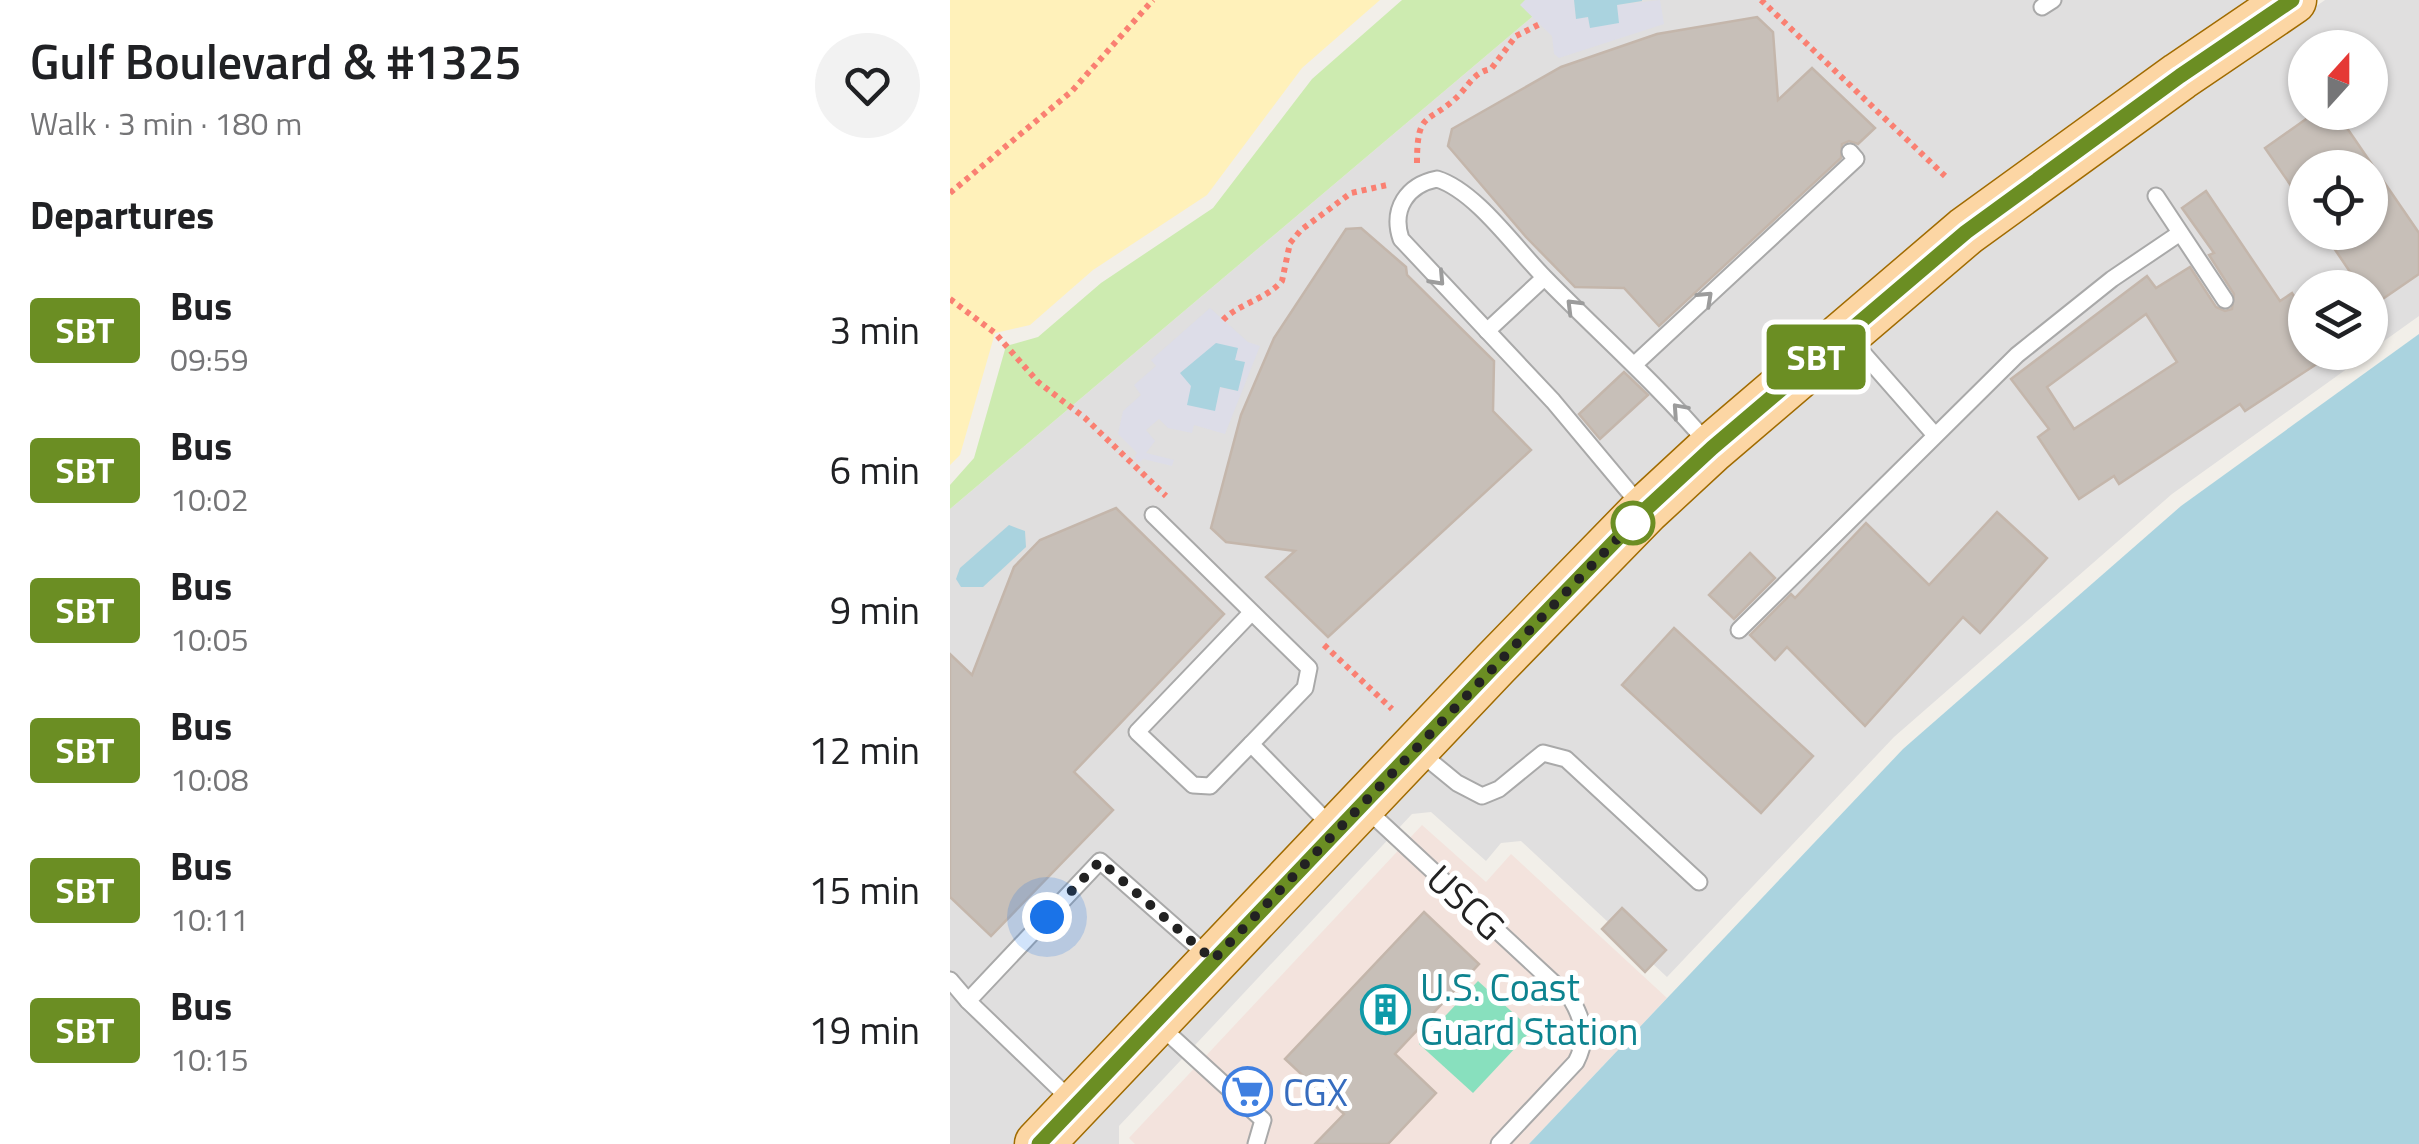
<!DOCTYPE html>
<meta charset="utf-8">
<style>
body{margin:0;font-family:"Titillium Web",sans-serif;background:#f2f2f2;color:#202124;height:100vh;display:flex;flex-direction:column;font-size:38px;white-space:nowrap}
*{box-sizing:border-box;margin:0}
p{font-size:32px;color:#757577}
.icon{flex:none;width:55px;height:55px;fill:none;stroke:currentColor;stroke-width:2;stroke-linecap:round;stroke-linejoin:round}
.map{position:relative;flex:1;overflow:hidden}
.drawer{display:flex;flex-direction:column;background:#fff;width:950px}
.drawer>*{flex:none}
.badge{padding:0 20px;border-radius:8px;font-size:35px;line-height:65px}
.needle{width:65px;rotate:21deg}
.tools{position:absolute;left:1338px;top:30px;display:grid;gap:20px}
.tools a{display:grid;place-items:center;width:100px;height:100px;border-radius:50%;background:#fff;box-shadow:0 2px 8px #0004;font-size:50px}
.you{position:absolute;width:50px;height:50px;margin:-25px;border:8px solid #fff;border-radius:50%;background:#1a73e8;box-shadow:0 0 0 15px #1a73e833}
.map>.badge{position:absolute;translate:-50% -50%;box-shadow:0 0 0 5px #fff}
h2{padding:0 30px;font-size:38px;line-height:90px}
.round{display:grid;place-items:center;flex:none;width:105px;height:105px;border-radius:52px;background:#f2f2f2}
.overview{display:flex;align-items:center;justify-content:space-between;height:170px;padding:0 30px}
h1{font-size:48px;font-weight:600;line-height:75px}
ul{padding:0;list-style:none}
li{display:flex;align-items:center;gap:30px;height:140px;padding:0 30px}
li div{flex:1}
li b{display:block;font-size:38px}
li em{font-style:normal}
li .badge{min-width:110px;font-weight:700;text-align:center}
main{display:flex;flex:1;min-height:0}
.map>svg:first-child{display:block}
.residential{fill:#e0dfdf;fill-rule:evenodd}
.military{fill:#f3e3dd}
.grass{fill:#cdebb0}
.sand{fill:#fff1ba}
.pitch{fill:#88e0be}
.plaza{fill:#dddde8;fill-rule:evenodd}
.water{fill:#aad3df}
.building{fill:#c7bfb8;stroke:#c4b6ab;stroke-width:2.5;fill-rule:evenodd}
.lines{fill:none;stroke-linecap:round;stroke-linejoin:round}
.lane-casing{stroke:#a9a9a9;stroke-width:19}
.primary-casing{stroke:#a06b00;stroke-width:51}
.path{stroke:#fa8072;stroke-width:6;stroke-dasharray:5 5;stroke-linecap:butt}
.lane{stroke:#fff;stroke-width:15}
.primary{stroke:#fcd6a4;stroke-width:48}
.oneway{stroke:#9c9c9c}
.line-casing{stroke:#fff;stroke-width:22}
.line{stroke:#6b8e23;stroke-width:15}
.walk{stroke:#222;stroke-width:10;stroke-dasharray:0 18}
.stop-dot{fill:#fff;stroke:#6b8e23;stroke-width:5}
.labels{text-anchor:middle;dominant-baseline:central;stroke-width:10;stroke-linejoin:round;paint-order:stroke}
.street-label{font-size:38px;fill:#222;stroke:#fff}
.culture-label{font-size:38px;fill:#0d838f;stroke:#fff;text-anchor:start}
.shop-label{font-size:38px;fill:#366cbe;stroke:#fff;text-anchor:start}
</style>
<main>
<section class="drawer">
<div class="overview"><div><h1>Gulf Boulevard &amp; #1325</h1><p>Walk · 3 min · 180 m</p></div><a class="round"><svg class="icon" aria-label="heart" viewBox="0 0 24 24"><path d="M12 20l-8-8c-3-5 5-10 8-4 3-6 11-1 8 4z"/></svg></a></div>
<h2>Departures</h2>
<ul>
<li><span class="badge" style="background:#6b8e23;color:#fff">SBT</span><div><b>Bus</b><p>09:59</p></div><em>3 min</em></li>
<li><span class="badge" style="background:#6b8e23;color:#fff">SBT</span><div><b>Bus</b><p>10:02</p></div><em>6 min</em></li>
<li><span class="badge" style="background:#6b8e23;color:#fff">SBT</span><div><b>Bus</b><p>10:05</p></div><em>9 min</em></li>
<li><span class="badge" style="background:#6b8e23;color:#fff">SBT</span><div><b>Bus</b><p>10:08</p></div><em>12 min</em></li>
<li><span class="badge" style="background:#6b8e23;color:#fff">SBT</span><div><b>Bus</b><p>10:11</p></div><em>15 min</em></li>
<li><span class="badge" style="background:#6b8e23;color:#fff">SBT</span><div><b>Bus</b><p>10:15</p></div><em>19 min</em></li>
</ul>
</section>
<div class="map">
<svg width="1469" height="1144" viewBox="0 0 1469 1144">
<rect width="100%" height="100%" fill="#f2efe9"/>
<!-- residential -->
<g class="residential">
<path d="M602,0H1311L1006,217L252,947L66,1144H0V509Z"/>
<path d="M1375,0H1469V316L1420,351V288H1355V352L1419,353L1222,494L944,737L717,977L571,841L551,843L536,861L481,812L462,814L169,1126V1144H112L706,524L1025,246ZM1355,48H1420V112H1355ZM1355,168H1420V232H1355Z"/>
</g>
<!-- military -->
<path class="military" d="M472,825L536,882L561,854L717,998L579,1144H185L179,1138Z"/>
<!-- grass -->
<path class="grass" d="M452,0H602L0,509V485L24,458L56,346L88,337L151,283L263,208L362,79Z"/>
<!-- sand -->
<path class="sand" d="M0,0H430L352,68L257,195L143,270L80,325L45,333L10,455L0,465Z"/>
<!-- pitch -->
<path class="pitch" d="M528,981L582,1030L523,1093L469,1044Z"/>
<!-- plaza -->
<g class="plaza">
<path d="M575,0H624L626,18L638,17L640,27L666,5L710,0L714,24L609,58L604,54L602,36L570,5Z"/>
<path d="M260,308L298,342L310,346L275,434L244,425L242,433L218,428L209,419L196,430L205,441L196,453L224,460L222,466L193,459L189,463L184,458L187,453L168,434L173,411L191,395L184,385L206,366L201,360ZM285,360L294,362L287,391L270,387L238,405L242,386Z"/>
</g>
<!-- water -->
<g class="water">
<path d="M624,0H692V1L667,5L669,23L640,28L638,17L626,19Z"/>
<path d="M1469,334V1144H579L953,749L1231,506Z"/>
<path d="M266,343L288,348L285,360L295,362L288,391L270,387L265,411L237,405L241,386L230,373Z"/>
<path d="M59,525L75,531L76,547L33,587H11L6,579L10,568Z"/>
</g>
<!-- building -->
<g class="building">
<path d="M807,17L823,32L828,100L862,68L925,128L908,144L899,141L892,144L891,158L709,326L674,288L625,287L576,237L498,146L502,129L611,67L707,34Z"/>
<path d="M1366,112H1386L1469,233V274L1424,305L1420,288H1411L1373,232H1420V168H1355V206L1315,148Z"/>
<path d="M1256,191L1330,301L1342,293L1355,313V352H1385L1295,411L1290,404L1169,484L1164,476L1129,499L1088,437L1099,429L1061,379L1197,276L1206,288L1240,267L1266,307L1275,311L1282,309L1284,294L1259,255L1264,253L1232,208ZM1196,314L1227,362L1124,429L1097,387Z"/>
<path d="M411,228L456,267L457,275L544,361L543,411L581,450L378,637L316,577L345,551L276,542L261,528L291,415L324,338L396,229Z"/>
<path d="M674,372L698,395L650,439L629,414Z"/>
<path d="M166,508L274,614L124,772L163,810L41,936L0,897V654L22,675L64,567L90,540Z"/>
<path d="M1047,512L1097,558L1030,633L1013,617L915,726L837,647L825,660L800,635L841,594L845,598L916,523L979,585Z"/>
<path d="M800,553L825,578L784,619L759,595Z"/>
<path d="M724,628L863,756L811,813L672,685Z"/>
<path d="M672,908L716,950L695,972L652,929Z"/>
<path d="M474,912L529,964L445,1054L486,1093L438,1144H365L394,1114L335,1059Z"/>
</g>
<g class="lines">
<defs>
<g id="lane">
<path d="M1092,7L1103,0"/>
<path d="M1206,196L1275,300"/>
<path d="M537,331L594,278"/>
<path d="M898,336L984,434"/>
<path d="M685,364L906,159L900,152"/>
<path d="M690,505L603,401L451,239C441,209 457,185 487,179C526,191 566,249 595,278C650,334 708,385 759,445"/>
<path d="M203,515L359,668L355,688L301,744L383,828"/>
<path d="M301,613L187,732L243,785L260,786L301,744"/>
<path d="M789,630L1067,355L1162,279L1230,233"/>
<path d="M468,751L507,783L532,796L549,789L593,753L616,759L749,882"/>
<path d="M414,807L621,999C634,1021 638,1039 626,1062L549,1144"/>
<path d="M0,980L18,1001"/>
<path d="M209,1025L313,1120L306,1144"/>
<path d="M123,1102L18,1001L150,861L258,956"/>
</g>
<path id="primary" d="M89,1144L545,664L695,510L762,448L1016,231L1230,76L1342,0"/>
</defs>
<!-- lane casing -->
<use href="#lane" class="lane-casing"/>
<!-- primary casing -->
<use href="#primary" class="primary-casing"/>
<!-- path -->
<g class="path">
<path d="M811,0L995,176"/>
<path d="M467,163C467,107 479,126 510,94C520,83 525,72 541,69L566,36L590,24"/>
<path d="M0,193L122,91L203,0"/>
<path d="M0,299L45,333L88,382L135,418L216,496"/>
<path d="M273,320C290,303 315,300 332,281L340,243L351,230L401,193L437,185"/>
<path d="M374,645L442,709"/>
</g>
<!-- lane -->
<use href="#lane" class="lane"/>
<!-- primary -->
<use href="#primary" class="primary"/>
</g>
<!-- one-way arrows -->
<defs><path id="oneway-chevron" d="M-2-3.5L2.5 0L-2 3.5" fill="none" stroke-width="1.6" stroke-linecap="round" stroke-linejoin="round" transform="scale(2.5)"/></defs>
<g class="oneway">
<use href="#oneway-chevron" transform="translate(488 279) rotate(47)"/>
<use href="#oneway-chevron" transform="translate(756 298) rotate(-43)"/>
<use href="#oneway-chevron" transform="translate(623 306) rotate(-135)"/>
<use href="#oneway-chevron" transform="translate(729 410) rotate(-132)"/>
</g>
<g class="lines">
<defs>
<path id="line" d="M89,1144L546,664L695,510L762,448L1016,232L1230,76L1342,0"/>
</defs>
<!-- line casing -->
<use href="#line" class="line-casing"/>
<!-- line -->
<use href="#line" class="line"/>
<!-- walk -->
<path class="walk" d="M97,917L150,861L263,960L695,510L683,523"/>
</g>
<!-- icons -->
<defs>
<symbol id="building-ring" viewBox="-11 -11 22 22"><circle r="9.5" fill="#fff" stroke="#0f9aa8" stroke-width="1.5"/><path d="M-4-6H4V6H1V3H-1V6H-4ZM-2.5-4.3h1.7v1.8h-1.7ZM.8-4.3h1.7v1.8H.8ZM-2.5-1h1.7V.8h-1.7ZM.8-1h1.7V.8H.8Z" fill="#0f9aa8"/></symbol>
<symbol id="supermarket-ring" viewBox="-11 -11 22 22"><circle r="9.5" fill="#fff" stroke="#3f7fe0" stroke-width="1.5"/><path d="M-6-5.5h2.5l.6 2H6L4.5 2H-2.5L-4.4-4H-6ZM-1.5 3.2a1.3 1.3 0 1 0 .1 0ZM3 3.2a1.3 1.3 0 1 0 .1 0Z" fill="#3f7fe0"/></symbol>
</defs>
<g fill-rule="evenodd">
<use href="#building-ring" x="408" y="982" width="55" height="55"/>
<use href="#supermarket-ring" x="270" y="1064" width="55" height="55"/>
</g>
<!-- markers -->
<circle class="stop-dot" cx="683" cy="523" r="20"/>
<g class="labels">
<!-- street labels -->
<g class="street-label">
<text transform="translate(516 902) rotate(43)">USCG</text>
</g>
<!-- culture labels -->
<g class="culture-label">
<text x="470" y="987">U.S. Coast<tspan x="470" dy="44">Guard Station</tspan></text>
</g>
<!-- shop labels -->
<g class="shop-label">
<text x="333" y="1092">CGX</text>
</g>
</g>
</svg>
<div class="tools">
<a><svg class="needle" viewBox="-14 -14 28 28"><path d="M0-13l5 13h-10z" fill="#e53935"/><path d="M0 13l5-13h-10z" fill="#757577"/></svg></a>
<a><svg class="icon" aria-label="locate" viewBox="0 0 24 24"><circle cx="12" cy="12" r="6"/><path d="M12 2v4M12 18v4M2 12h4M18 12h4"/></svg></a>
<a><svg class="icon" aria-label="layers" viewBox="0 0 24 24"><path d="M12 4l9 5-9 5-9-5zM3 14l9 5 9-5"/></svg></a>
</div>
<div class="you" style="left:97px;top:917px"></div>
<b class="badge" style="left:866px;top:357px;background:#6b8e23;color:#fff">SBT</b>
</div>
</main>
